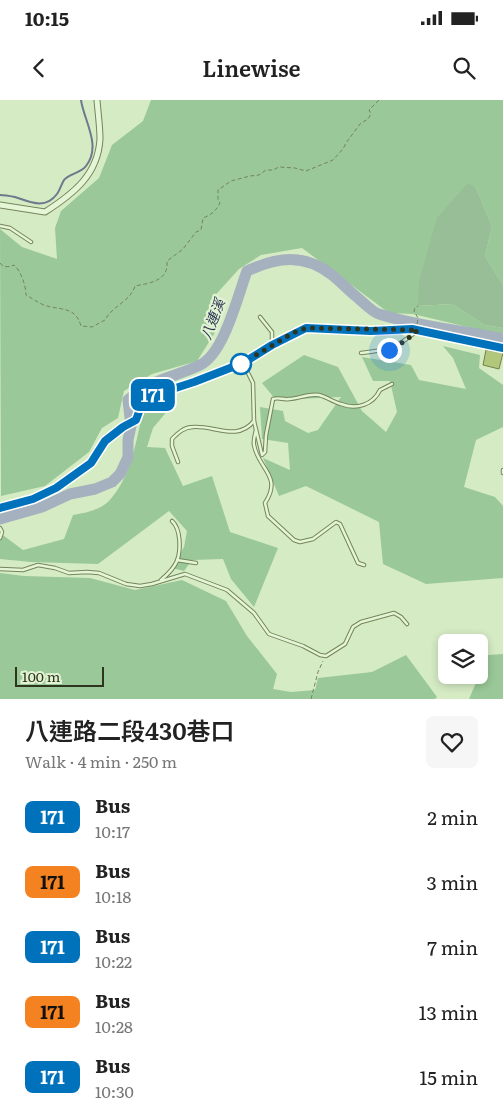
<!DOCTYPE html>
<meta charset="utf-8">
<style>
body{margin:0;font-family:Literata,"Noto Sans TC",serif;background:#f6f6f6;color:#222;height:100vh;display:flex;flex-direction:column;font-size:19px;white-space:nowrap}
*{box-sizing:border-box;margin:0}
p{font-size:16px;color:#767676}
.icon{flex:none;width:28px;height:28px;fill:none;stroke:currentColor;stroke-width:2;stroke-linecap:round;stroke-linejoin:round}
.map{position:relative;height:599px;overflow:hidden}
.side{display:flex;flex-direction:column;background:#fff;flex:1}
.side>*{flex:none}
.badge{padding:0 10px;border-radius:8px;font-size:18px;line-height:32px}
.fabs{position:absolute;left:438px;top:534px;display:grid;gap:10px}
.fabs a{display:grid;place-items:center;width:50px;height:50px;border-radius:8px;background:#fff;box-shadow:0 2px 8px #0003;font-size:25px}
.scale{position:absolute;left:15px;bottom:12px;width:89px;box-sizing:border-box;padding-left:5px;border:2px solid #2e351f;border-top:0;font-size:14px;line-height:18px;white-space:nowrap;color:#2e351f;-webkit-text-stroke:4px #e1f3d3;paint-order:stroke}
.you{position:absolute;width:25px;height:25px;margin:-12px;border:4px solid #fff;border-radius:50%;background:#1a73e8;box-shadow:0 0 0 8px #1a73e833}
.map>.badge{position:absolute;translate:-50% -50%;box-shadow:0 0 0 2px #fff}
.round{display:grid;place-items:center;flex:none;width:52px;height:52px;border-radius:8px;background:#f6f6f6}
.headline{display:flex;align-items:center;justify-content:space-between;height:85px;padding:0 25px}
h1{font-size:24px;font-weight:600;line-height:38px}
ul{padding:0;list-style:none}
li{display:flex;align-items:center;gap:15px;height:65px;padding:0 25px}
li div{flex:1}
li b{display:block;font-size:19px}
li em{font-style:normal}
li .badge{min-width:55px;font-weight:700;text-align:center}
.status{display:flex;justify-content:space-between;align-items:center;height:35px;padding:0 25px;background:#fff;direction:ltr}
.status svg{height:14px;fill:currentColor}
header{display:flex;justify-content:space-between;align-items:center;height:65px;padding:0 25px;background:#fff;font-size:22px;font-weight:600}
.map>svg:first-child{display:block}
.green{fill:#9ac898}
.cemetery{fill:#98be97}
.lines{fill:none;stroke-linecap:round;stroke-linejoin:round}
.stream{stroke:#6d798c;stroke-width:2}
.river{stroke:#a5b1be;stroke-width:11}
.building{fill:#b3c77c;stroke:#728243}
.service-casing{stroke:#75845c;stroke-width:4.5}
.minor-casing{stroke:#75845c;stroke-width:7}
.tertiary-casing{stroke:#75845c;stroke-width:8}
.path{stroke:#75845c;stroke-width:1;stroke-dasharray:4 2.5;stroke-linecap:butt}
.service{stroke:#e5f6d6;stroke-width:2.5}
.minor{stroke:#e5f6d6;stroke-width:5}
.tertiary{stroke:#e5f6d6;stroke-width:6}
.line-casing{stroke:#fff;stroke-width:11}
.line{stroke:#0072bc;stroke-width:8}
.walk{stroke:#2e351f;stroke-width:5;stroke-dasharray:0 9}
.stop-dot{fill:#fff;stroke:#0072bc;stroke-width:2.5}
.labels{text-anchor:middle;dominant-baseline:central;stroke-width:4.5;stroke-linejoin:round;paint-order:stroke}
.water-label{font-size:14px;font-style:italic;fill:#2f3754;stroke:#e1f3d3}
</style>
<div class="status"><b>10:15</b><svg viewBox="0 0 49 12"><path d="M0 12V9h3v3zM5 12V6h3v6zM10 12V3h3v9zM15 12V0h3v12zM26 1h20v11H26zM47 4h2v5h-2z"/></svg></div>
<header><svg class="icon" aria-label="back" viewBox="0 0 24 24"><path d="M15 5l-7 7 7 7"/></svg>Linewise<svg class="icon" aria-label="search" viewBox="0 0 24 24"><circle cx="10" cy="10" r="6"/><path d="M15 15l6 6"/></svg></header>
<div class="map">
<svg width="503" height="599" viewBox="0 0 503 599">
<rect width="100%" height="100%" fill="#d5ebc4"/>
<!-- green -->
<g class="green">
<path d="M151,0H503V185L485,156L492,126L475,86L419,206L452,204L485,225L503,228V233L497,234L413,214L389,213L302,148L261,155L239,169L210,201L216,231L197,261L152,274L124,291L118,318L102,328L89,352L45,386L1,396L0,129L22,147L57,159L55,128L61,111L99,78L112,45L143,21Z"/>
<path d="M443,246L480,255L479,268L503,285V327L476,340L464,387L495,397L503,406V478L426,484L383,464L379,422L306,386L279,396L263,358L290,370L288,343L262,339L260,307L283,311L285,321L308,333L318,330L341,297L276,300L262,283L304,255L338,267L362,311L386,332L397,312L390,281H373L362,257L411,265L419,280L466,289L453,258Z"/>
<path d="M161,303L169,309L153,328L147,347L165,348L183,386L212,376L230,432L278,448L254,507L231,479L223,459L192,460L184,471L172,468L184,447L187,431L169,411L98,464L31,462L0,459V433L23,450L64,439L73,415C85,413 100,410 109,401C131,377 136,342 143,311Z"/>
<path d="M0,473L24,476L90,478L135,490L182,480L226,501L247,536L277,574L273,589L291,592L315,590L318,578L372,572L406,555L437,597L435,599H0Z"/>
<path d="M503,554V599H469L488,555Z"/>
</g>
<!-- cemetery -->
<path class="cemetery" d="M467,84L475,86L492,126L485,156L503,185V228L485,225L452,204L418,206L419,181L437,118Z"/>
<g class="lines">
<!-- stream -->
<path class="stream" d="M0,95C5,95 10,96 15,97C30,102 45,110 57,94C60,90 61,85 64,80C68,74 81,73 86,66C102,46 84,21 81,0"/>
<!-- river -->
<path class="river" d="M0,419L42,407L70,394L95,389L112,382L120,374L128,357V340L131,326L128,300C153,278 173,278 200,265C224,254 238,195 247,171C277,157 304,153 332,175C341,182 349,191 358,198C364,203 372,212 379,214C419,227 462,230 503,239"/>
</g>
<!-- building -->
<path class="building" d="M486,250L503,253L499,269L483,265Z"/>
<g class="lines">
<defs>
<g id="service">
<path d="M0,126L10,128L31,142"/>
<path d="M260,217L272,232V244"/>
<path d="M361,253C388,250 395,249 417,231"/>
<path d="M254,321L262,355L265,352L266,335L273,299C279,297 283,300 289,299C298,299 309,293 319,295C327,297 333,302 341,304C356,310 373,305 380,290L392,284"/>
<path d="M256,330C255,335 253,340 254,345C258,369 283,376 265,403L268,416L294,440L300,442L313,439L336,422L340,424L358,463L364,465"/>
<path d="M178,362L172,346V339C178,333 184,327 193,327C214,325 237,342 254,321L253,283L244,265"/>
<path d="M503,370V373"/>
<path d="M0,428L2,432L0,438"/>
<path d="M177,460L196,463"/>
<path d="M0,469L23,470L38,465L55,468L69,473L87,472L99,473L126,484L140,486L152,484L185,474L227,490L254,513L269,534L303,546L320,555L326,556L345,544L353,527L361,522L394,513L401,517L407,524"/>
<path d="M161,480C167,475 174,468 177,461C181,450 181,429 172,421"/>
</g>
<path id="minor" d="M0,105L45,112C73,94 98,75 100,39C100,27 98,13 97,0"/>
<path id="tertiary" d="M0,408L33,399L56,388L91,363L105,341L123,327L136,319L140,309L147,301L154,295L194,282L243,263L293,233L307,228L371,231L412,229L503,248"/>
</defs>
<!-- service casing -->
<use href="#service" class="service-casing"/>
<!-- minor casing -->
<use href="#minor" class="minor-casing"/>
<!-- tertiary casing -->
<use href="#tertiary" class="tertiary-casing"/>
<!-- path -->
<g class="path">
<path d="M0,163C3,168 10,167 14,165C21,171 26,186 26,195C32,198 38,203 44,205C60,211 75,205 81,226L92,227L105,220C112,206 131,201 135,186C150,183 169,181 167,161L183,149L196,132L201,130L203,118C211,115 216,111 220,103L218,100V90L231,81L250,76L259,75L266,70H273L279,67L295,68L306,71L333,60L343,49L346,43L360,24L368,19L371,14L369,10L379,0"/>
<path d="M417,224L418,218L414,211L415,208L418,206"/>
<path d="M311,599L318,572L323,561"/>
</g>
<!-- service -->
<use href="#service" class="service"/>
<!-- minor -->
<use href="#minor" class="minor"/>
<!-- tertiary -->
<use href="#tertiary" class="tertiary"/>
</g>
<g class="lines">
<defs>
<path id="line" d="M0,408L33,399L56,388L91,363L105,341L123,327L136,320L140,309L146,300L154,295L194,282L243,263L272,245L306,228L371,231L412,229L503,248"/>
</defs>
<!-- line casing -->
<use href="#line" class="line-casing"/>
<!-- line -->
<use href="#line" class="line"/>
<!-- walk -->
<path class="walk" d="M241,264L293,233L306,228L418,230L405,241L389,250"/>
</g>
<!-- markers -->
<circle class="stop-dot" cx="241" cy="264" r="10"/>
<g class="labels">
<!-- water labels -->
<g class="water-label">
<text transform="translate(212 219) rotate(-69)">八連溪</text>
</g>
</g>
</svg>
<div class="fabs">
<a><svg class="icon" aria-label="layers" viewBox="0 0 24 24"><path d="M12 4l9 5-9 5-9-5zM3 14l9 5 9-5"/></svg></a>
</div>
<div class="scale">100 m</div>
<div class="you" style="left:389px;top:250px"></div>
<b class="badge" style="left:153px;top:295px;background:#0072bc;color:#fff">171</b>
</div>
<section class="side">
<div class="headline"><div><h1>八連路二段430巷口</h1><p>Walk · 4 min · 250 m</p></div><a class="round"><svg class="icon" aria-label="heart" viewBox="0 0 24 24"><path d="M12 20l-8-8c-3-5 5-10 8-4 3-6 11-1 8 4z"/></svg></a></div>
<ul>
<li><span class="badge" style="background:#0072bc;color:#fff">171</span><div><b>Bus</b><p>10:17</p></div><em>2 min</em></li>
<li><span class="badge" style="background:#f58220;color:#111">171</span><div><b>Bus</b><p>10:18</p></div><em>3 min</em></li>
<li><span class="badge" style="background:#0072bc;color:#fff">171</span><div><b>Bus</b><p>10:22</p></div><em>7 min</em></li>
<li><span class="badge" style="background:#f58220;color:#111">171</span><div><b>Bus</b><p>10:28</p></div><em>13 min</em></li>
<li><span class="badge" style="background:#0072bc;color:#fff">171</span><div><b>Bus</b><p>10:30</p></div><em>15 min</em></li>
</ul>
</section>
